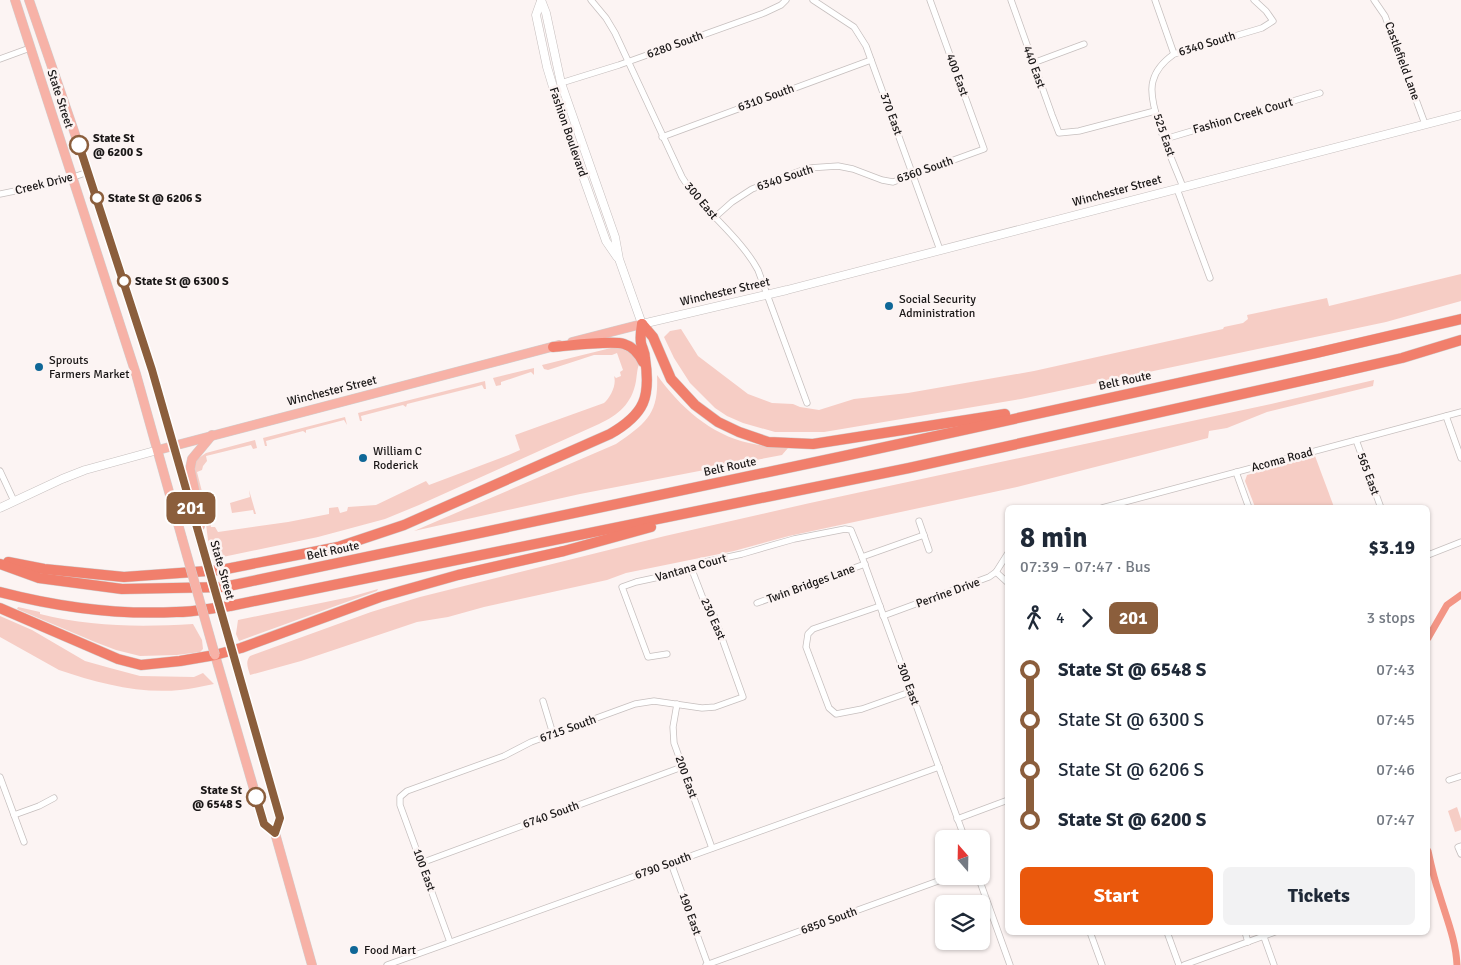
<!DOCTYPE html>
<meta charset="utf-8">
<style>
body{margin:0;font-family:Signika,sans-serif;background:#f2f2f3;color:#1f2937;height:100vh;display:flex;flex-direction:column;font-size:19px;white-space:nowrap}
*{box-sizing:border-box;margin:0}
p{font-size:16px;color:#747a83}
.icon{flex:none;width:28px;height:28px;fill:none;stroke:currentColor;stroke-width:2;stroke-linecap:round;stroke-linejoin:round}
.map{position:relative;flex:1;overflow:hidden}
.drawer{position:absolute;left:1005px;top:505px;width:425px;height:430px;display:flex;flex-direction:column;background:#fff;border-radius:8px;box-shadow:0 1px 4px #0004}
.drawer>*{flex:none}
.badge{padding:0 10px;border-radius:8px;font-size:18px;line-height:32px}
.needle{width:32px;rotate:340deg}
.fabs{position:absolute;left:935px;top:830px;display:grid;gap:10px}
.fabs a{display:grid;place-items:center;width:55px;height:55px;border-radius:8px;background:#fff;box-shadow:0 1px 4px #0004;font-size:25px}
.map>.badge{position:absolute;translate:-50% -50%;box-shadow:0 0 0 2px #fff}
.legs{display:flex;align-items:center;gap:8px;height:55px;padding:0 15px;font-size:16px}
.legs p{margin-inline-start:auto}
.overview{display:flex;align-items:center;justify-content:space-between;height:85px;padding:0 15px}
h1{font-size:28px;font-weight:700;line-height:38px}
.cta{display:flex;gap:10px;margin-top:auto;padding:10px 15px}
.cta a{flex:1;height:58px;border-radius:8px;background:#ea580c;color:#fff;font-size:20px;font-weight:700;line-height:58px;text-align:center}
.cta a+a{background:#f2f2f3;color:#1f2937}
ul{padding:0 15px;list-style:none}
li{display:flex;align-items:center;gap:18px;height:50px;font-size:19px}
li i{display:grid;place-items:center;width:8px;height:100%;margin:0 6px;background:currentColor}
li i::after{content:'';width:12px;height:12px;margin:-6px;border:4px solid;border-radius:50%;background:#fff}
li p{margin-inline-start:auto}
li:first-child i{background:linear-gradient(#0000 50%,currentColor 0)}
li:last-child i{background:linear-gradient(currentColor 50%,#0000 0)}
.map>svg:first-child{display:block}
.green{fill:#f6cdc5}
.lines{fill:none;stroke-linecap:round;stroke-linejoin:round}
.canal{stroke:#f39585;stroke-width:7}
.street-casing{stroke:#c6bfbe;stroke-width:7}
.secondary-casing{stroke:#c6bfbe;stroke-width:9}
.primary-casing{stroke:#d1d1d1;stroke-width:10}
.highway-casing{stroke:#d1d1d1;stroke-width:11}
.street{stroke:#fff;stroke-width:5.5}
.secondary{stroke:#fff;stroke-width:8}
.primary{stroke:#f7b2a7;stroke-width:9}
.highway{stroke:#f17f6c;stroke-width:10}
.primary-bridge-casing{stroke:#d1d1d1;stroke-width:10;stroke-linecap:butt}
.primary-bridge{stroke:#f7b2a7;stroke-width:9}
.line-1-casing{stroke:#fff;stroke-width:11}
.line-1{stroke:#8b5e3c;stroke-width:8}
.stop-1-dot{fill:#fff;stroke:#8b5e3c;stroke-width:2.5}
.poi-dot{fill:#0f6797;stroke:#fcf4f3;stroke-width:2}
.labels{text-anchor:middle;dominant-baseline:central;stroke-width:5;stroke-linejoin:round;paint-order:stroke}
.street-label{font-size:12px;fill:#1a1717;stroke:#fcf4f3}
.stop-label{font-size:12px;font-weight:bold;fill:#1a1717;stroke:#fcf4f3;text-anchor:start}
.poi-label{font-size:12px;fill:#1a1717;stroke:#fcf4f3;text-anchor:start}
</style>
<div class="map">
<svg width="1461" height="965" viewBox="0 0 1461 965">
<rect width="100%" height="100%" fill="#fcf4f3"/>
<!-- green -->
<g class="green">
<path d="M1461,274V301L1386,322L1021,399L824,432H775L743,423L727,416L715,408L690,383L674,358L664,337L670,331L681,329L698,356L748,394L772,403L793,404L800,407L819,410L854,399L908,393L1034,371L1223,329L1224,327L1243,323L1248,319L1247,315L1327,298L1329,306Z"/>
<path d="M615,347L623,348L626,351L627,349L640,362C637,368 637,375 636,381C632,404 618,415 599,424L419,505L385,519L318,537L218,558L208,540L205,516L193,469L196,460L206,453L255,440L257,448L253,449L251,445L206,456L207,461L203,466L202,470L197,472L211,527H215L218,532L288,522L329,514V508L338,507L340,513L347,511L348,507L376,505L426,481L429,485L511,454L520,450L515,435L604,403C610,398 617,385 614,376L616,378L621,376L620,372L623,370L617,353L612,355H594L548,370L544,369L542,365Z"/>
<path d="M534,368V375L531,372L501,382V385L496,386L493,378Z"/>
<path d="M657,375C679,406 711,435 749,443C762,446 775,447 788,448L782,455L580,494L414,531L616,444C646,423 659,414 657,375Z"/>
<path d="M1374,380L1373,386L1267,412L1227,428L1209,431L1208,438L1185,444L1017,487L789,536L734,551L626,573L607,580L484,607L448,617L417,622L301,661L250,675C248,668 245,662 250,656L371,612L420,597L665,536L810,503L1271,404Z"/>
<path d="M485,381L486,389H484L482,385L475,387L407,404L406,407L403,405L361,416L362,421H360L358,413Z"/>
<path d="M345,417L347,425L344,420L306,430V433L303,431L266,441L267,446H265L263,438Z"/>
<path d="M1315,456L1334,507H1255L1245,481L1247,475Z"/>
<path d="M249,490L256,514H254L253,510L232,513L230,503L250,497Z"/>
<path d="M378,589L377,591L239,641L236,634L238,620L350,597Z"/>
<path d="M18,607L40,612V614C90,627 142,627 193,624L202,640L203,649L200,652L177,655L140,656L116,650L95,642L17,609Z"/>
<path d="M0,616L32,630L85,661L110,668L140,676L194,677L203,673L214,684C202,686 191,689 180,690C139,694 97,683 59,670L0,637Z"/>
<path d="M1457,807L1461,819V830L1455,832L1448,811Z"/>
</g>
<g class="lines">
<!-- canal -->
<g class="canal">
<path d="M1428,638L1447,605L1461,595"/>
<path d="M1428,851C1431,865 1434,879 1439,893C1446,917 1456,940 1457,965"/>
</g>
<defs>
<g id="street">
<path d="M591,0L606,18L615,33L682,177C703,211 739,235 758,270L807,403"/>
<path d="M813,0L854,27L866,46L940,250"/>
<path d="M1011,0L1052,115L1059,133L1079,131L1155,111"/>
<path d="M1155,0L1174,54"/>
<path d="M1374,0L1385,16L1425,124"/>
<path d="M0,59L30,48"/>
<path d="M1033,63L1084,44"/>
<path d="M561,83L619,65L764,13L781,5L786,0"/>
<path d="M662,137L871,60"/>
<path d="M1165,139L1320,93"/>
<path d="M1183,187C1174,164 1146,103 1153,81C1156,69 1164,61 1174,54L1262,28L1273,21L1266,11L1254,0"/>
<path d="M1177,189L1210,278"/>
<path d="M0,194L59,182L88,172"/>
<path d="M714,218L732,202L752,189L808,168L838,166L853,169L882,180L893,182L984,149L930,0"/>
<path d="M1446,416L1461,458"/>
<path d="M1356,440L1381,508"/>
<path d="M0,471L14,501"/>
<path d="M1236,472L1249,508"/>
<path d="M1102,508L1461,412"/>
<path d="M919,521L929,550"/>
<path d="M1428,555L1461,542"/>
<path d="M862,557L924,535"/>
<path d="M996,572L1008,583"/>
<path d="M757,603L865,564"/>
<path d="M880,606L813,629L808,634L806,647L829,708L836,714L862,709L910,692"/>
<path d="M883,616L989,577L996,572L1008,553"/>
<path d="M667,654L648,657L622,587L636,582L692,570L705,562L742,554L794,539L845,529L851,530L862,557L965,839"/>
<path d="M543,701L553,734"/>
<path d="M677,704L673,727L674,743L712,848"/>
<path d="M0,777L24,842"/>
<path d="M1449,780L1461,776"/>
<path d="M14,815L39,806L54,798"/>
<path d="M957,819L1008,800"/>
<path d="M1461,846L1458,847L1461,854"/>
<path d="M421,863L682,767"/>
<path d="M671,863L708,965"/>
<path d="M978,876L1010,965"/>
<path d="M1090,932L1102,965"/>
<path d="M1167,932L1179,965"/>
<path d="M1245,932L1248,942"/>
<path d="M1264,937L1274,965"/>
<path d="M450,942L400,805V797L407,791L504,756L531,742L635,704L654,701L702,708L715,707L743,697L714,616L707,609L692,570"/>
<path d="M387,965L939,767"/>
<path d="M706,965L952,876"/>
<path d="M1184,965L1275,932"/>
</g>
<g id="secondary">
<path d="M541,0L546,13L561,83L615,237L619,259L642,324L787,290L1461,115"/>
<path d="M541,1L536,15L547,67L563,120L606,241L617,257"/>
<path d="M0,508L62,479L85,470L158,450"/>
</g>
<g id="primary">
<path d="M15,0L136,374L182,538"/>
<path d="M29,0L88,172L152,370L200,539"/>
<path d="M572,342L642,324"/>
<path d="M158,450L559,345"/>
<path d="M200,526V515L190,469L192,459L212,435"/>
<path d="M232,650L280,818L275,833L312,965"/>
<path d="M215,655L264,824L275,833"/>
</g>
<g id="highway">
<path d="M642,324L653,337L671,379L695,405L718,422L739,432L768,442L813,444L1005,414"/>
<path d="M553,347C568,346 611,340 624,344C634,347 639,354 643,362"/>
<path d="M8,562L44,569L124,577L221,570L338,547L404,525L610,434C645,414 651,397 645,358C645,352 642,348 641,343C640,337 641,330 642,324"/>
<path d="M0,564L39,578L122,589L224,587L844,456L1316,353L1461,319"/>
<path d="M0,592C58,607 117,615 176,612C194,612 212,608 230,606L909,468L1332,374L1402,358L1461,340"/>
<path d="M0,608L118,659L141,665L180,661L215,655L241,648L380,597L458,575L564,551L651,527"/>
</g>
</defs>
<!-- street casing -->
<use href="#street" class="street-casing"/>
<!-- secondary casing -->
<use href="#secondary" class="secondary-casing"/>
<!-- primary casing -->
<use href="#primary" class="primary-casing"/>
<!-- highway casing -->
<use href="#highway" class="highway-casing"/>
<!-- street -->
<use href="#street" class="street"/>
<!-- secondary -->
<use href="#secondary" class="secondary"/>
<!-- primary -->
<use href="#primary" class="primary"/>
<!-- highway -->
<use href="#highway" class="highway"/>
<defs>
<g id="primary-bridge">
<path d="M182,538L215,655"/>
<path d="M200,539L232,650"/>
</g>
</defs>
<!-- primary-bridge casing -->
<use href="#primary-bridge" class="primary-bridge-casing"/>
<!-- primary-bridge -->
<use href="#primary-bridge" class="primary-bridge"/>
</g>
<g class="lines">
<defs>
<path id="line-1" d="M79,145L152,370L280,818L275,833L264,824L256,797"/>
</defs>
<!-- line-1 casing -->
<use href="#line-1" class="line-1-casing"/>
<!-- line-1 -->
<use href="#line-1" class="line-1"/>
</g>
<!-- markers -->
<g class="stop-1-dot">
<circle cx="79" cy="145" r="9"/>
<circle cx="97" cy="198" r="6"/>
<circle cx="124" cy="281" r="6"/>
<circle cx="256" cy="797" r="9"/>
</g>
<g class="poi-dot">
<circle cx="889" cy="306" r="5"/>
<circle cx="39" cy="367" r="5"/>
<circle cx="363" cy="458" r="5"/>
<circle cx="354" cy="950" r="5"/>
</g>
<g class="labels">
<!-- street labels -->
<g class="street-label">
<text transform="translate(1207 44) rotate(-17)">6340 South</text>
<text transform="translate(675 45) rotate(-20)">6280 South</text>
<text transform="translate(1402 61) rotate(70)">Castlefield Lane</text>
<text transform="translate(1034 67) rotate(70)">440 East</text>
<text transform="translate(957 75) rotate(70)">400 East</text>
<text transform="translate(766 98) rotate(-20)">6310 South</text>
<text transform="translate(60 99) rotate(72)">State Street</text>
<text transform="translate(891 114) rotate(70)">370 East</text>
<text transform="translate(1243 116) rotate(-16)">Fashion Creek Court</text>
<text transform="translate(568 132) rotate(71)">Fashion Boulevard</text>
<text transform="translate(1164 135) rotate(71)">525 East</text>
<text transform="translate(925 170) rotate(-19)">6360 South</text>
<text transform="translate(785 178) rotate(-18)">6340 South</text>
<text transform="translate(44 184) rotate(-14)">Creek Drive</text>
<text transform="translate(1117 191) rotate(-15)">Winchester Street</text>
<text transform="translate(701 201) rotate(50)">300 East</text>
<text transform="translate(725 292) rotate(-13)">Winchester Street</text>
<text transform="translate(1125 381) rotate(-12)">Belt Route</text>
<text transform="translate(332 391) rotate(-14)">Winchester Street</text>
<text transform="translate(1282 460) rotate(-15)">Acoma Road</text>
<text transform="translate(730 467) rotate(-12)">Belt Route</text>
<text transform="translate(1368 474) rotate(70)">565 East</text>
<text transform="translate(333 551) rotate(-12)">Belt Route</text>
<text transform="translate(691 568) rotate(-16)">Vantana Court</text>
<text transform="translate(222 570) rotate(74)">State Street</text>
<text transform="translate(811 584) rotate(-20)">Twin Bridges Lane</text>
<text transform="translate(948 593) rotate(-20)">Perrine Drive</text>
<text transform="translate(713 619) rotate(66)">230 East</text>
<text transform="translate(908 684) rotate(70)">300 East</text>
<text transform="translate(568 729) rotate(-20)">6715 South</text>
<text transform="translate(686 777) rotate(70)">200 East</text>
<text transform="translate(551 815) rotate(-20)">6740 South</text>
<text transform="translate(663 866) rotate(-20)">6790 South</text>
<text transform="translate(424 870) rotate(70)">100 East</text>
<text transform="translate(690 914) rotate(70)">190 East</text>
<text transform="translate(829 921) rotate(-20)">6850 South</text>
</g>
<!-- stop labels -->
<g class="stop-label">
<text x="93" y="138">State St<tspan x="93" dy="14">@ 6200 S</tspan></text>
<text x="108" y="198">State St @ 6206 S</text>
<text x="135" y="281">State St @ 6300 S</text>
<text x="242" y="790" text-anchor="end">State St<tspan x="242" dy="14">@ 6548 S</tspan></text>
</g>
<!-- poi labels -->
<g class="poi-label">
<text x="899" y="299">Social Security<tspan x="899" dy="14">Administration</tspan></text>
<text x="49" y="360">Sprouts<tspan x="49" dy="14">Farmers Market</tspan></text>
<text x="373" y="451">William C<tspan x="373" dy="14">Roderick</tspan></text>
<text x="364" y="950">Food Mart</text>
</g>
</g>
</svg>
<div class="fabs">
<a><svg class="needle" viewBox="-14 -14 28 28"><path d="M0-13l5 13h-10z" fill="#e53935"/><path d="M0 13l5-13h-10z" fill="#747a83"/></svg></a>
<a><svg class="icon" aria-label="layers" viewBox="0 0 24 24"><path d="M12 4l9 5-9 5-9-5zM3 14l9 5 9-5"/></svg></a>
</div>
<b class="badge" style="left:191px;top:508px;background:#8b5e3c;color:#fff">201</b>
<section class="drawer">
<div class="overview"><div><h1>8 min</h1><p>07:39 – 07:47 · Bus</p></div><b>$3.19</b></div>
<div class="legs"><svg class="icon" aria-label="walk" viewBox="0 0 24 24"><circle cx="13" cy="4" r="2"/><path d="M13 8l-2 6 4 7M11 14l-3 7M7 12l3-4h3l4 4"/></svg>4<svg class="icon" aria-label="forward" viewBox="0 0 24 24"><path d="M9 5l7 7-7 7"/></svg><b class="badge" style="background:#8b5e3c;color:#fff">201</b><p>3 stops</p></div>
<ul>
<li><i style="color:#8b5e3c"></i><b>State St @ 6548 S</b><p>07:43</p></li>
<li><i style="color:#8b5e3c"></i><span>State St @ 6300 S</span><p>07:45</p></li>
<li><i style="color:#8b5e3c"></i><span>State St @ 6206 S</span><p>07:46</p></li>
<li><i style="color:#8b5e3c"></i><b>State St @ 6200 S</b><p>07:47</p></li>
</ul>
<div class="cta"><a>Start</a><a>Tickets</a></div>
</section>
</div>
